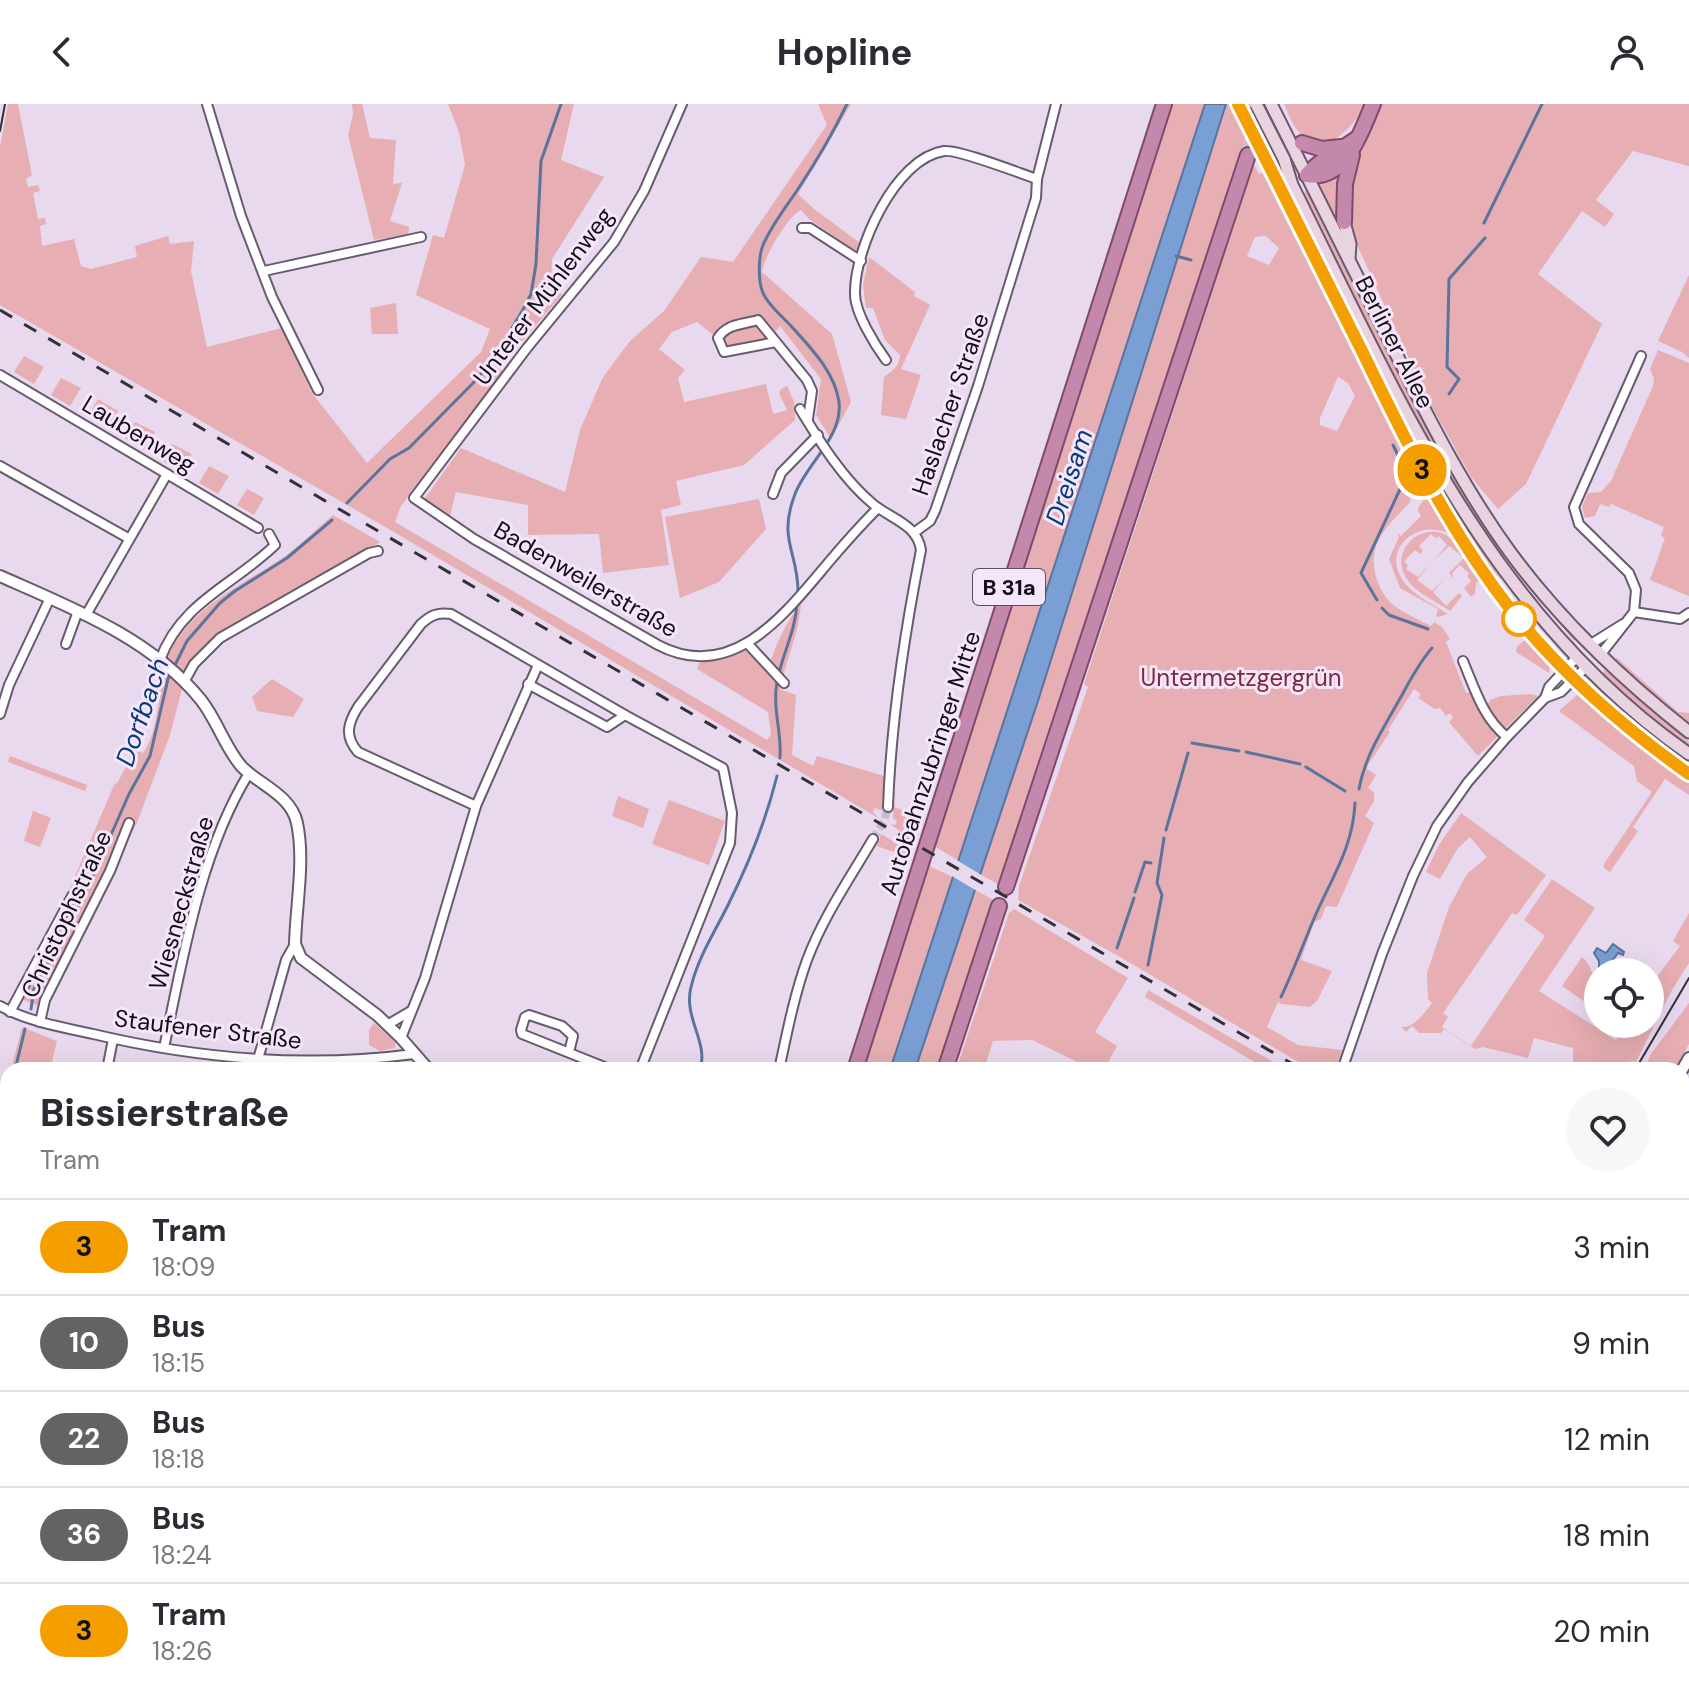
<!DOCTYPE html>
<meta charset="utf-8">
<style>
body{margin:0;font-family:"DM Sans",sans-serif;background:#f7f7f7;color:#2b2b33;height:100vh;display:flex;flex-direction:column;font-size:30px;white-space:nowrap}
*{box-sizing:border-box;margin:0}
p{font-size:26px;color:#7c7c81}
.icon{flex:none;width:44px;height:44px;fill:none;stroke:currentColor;stroke-width:2;stroke-linecap:round;stroke-linejoin:round}
.map{position:relative;flex:1;overflow:hidden}
.drawer{position:absolute;left:0px;top:958px;width:1690px;height:634px;display:flex;flex-direction:column;background:#fff;border-radius:24px 24px 0 0;box-shadow:0 8px 32px #0002}
.drawer>*{flex:none}
.badge{padding:0 16px;border-radius:26px;font-size:28px;line-height:52px}
.buttons{position:absolute;left:1584px;top:854px;display:grid;gap:16px}
.buttons a{display:grid;place-items:center;width:80px;height:80px;border-radius:50%;background:#fff;box-shadow:0 8px 32px #0002;font-size:40px}
.map>.badge{position:absolute;translate:-50% -50%;box-shadow:0 0 0 4px #fff}
.round{display:grid;place-items:center;flex:none;width:84px;height:84px;border-radius:42px;background:#f7f7f7}
.overview{display:flex;align-items:center;justify-content:space-between;height:136px;padding:0 40px}
h1{font-size:38px;font-weight:800;line-height:60px}
ul{padding:0;list-style:none}
li{display:flex;align-items:center;gap:24px;height:96px;padding:0 40px;border-top:2px solid #e1e1e2}
li div{flex:1}
li b{display:block;font-size:30px}
li em{font-style:normal}
li .badge{min-width:88px;font-weight:700;text-align:center}
header{display:flex;justify-content:space-between;align-items:center;height:104px;padding:0 40px;background:#fff;font-size:36px;font-weight:800}
.map>svg:first-child{display:block}
.green{fill:#e7aeb3;fill-rule:evenodd}
.water{fill:#799fd4;stroke:#5b749b;stroke-width:2}
.pier{fill:#e8d9ef}
.lines{fill:none;stroke-linecap:round;stroke-linejoin:round}
.stream{stroke:#5b749b;stroke-width:3}
.minor-tunnel{stroke:#c8bbce;stroke-width:8;stroke-dasharray:8 4;stroke-linecap:butt}
.trunk-tunnel{stroke:#c8bbce;stroke-width:14;stroke-dasharray:14 7;stroke-linecap:butt}
.minor-casing{stroke:#685b6e;stroke-width:12}
.tertiary-casing{stroke:#685b6e;stroke-width:14}
.secondary-casing{stroke:#685b6e;stroke-width:15}
.trunk-casing{stroke:#7d4b6a;stroke-width:18}
.minor{stroke:#fff;stroke-width:8}
.tertiary{stroke:#fff;stroke-width:10}
.secondary{stroke:#e9d3e0;stroke-width:11}
.trunk{stroke:#c488ac;stroke-width:14}
.tram{stroke:#352f38;stroke-width:2}
.rail{stroke:#352f38;stroke-width:3;stroke-dasharray:14 14;stroke-linecap:butt}
.secondary-bridge-casing{stroke:#685b6e;stroke-width:15;stroke-linecap:butt}
.secondary-bridge{stroke:#e9d3e0;stroke-width:11}
.line-casing{stroke:#fff;stroke-width:18}
.line{stroke:#f59e00;stroke-width:12}
.stop-dot{fill:#fff;stroke:#f59e00;stroke-width:4}
.labels{text-anchor:middle;dominant-baseline:central;stroke-width:6;stroke-linejoin:round;paint-order:stroke}
.shield{fill:#f5e6fc;stroke:#58505b;stroke-width:2}
.shield-label{font-size:22px;font-weight:bold;fill:#140f16}
.street-label{font-size:24px;fill:#140f16;stroke:#f5e6fc}
.park-label{font-size:24px;fill:#7e2838;stroke:#f5e6fc}
.water-label{font-size:26px;font-style:italic;fill:#063b7a;stroke:#f5e6fc}
</style>
<header><svg class="icon" aria-label="back" viewBox="0 0 24 24"><path d="M15 5l-7 7 7 7"/></svg>Hopline<svg class="icon" aria-label="person" viewBox="0 0 24 24"><circle cx="12" cy="8" r="4"/><path d="M4 21q1-7 8-7t8 7"/></svg></header>
<div class="map">
<svg width="1689" height="1591" viewBox="0 0 1689 1591">
<rect width="100%" height="100%" fill="#e8d9ef"/>
<!-- green -->
<g class="green">
<path d="M8,0H18L32,71L26,75L28,83L38,81L40,87L33,89L38,115L45,114L46,120L40,122L42,142L74,135L81,162L91,165L137,153L135,142L168,132L170,140L194,137L191,167L207,243L282,224L312,289L367,359L481,248L490,225L416,191L433,131L444,134L465,61L459,28L448,0H574L561,56L604,73L552,155L551,180L562,191L499,264L504,269L401,402L395,418L767,636L771,630L768,608L697,565L699,559L727,552L746,545L770,566C769,551 790,511 801,500C799,529 786,556 780,585L796,591L792,651L813,662L817,652L884,672L882,707L875,704L873,708L880,715L387,424L0,201V43Z"/>
<path d="M352,0H362L370,34L396,36L393,80L402,79L390,117L409,123L408,131L374,136L348,31L353,10Z"/>
<path d="M818,0H851L798,90L814,105L860,139L856,147L809,115L801,106C788,112 764,153 762,168L832,230L851,298L831,335L816,311L821,275L780,222L769,235L728,243L697,218L672,228L659,245L685,266L678,274L684,298L766,280L773,310L787,306L779,289L781,285L787,282L794,298L795,316L744,361L676,377L681,401L661,406L669,461L603,469L599,430L528,431V401L456,388L450,412L423,397L461,344L565,388L580,326L603,273L630,237L664,207L701,153L733,158L827,21Z"/>
<path d="M1171,0H1205L959,757L934,742Z"/>
<path d="M1226,0H1257L1020,711L999,781L980,770L1038,597Z"/>
<path d="M1284,0H1367C1353,22 1325,57 1299,28C1292,21 1288,9 1284,0Z"/>
<path d="M1380,0H1689V62L1633,47L1596,96L1614,110L1605,123L1582,107L1538,170L1602,220L1526,380L1498,405L1471,373L1427,294L1353,132C1343,79 1358,46 1380,0Z"/>
<path d="M1254,61L1259,70L1274,62L1364,243L1356,252L1365,270L1373,261L1426,368L1490,470L1476,479L1475,490L1471,493L1464,484L1471,477L1467,472L1469,470L1460,461L1452,469L1454,475L1449,469L1464,454L1449,442L1435,455L1447,441L1439,432L1436,434L1431,430L1419,442L1423,447L1420,450L1415,446L1404,457L1408,462L1406,465L1418,473L1431,459L1417,476L1432,487L1446,473L1433,488L1446,502L1459,489L1462,492L1450,507C1436,497 1413,488 1405,472C1391,446 1420,418 1446,431C1453,435 1456,443 1462,450L1467,446L1457,430L1453,432C1422,412 1381,442 1402,475C1412,491 1433,500 1448,510L1438,513L1436,512L1438,505L1400,484L1389,455L1399,433L1397,429L1401,432L1421,412L1418,407L1419,402L1423,398L1410,372L1402,376L1411,397C1402,407 1390,418 1382,430C1367,451 1374,483 1392,500C1403,509 1418,515 1431,522L1434,518L1442,523L1450,535L1446,538L1466,589L1472,587L1482,611L1498,632L1478,652L1449,618L1453,614L1450,609L1446,612L1440,604L1435,605L1418,594L1421,590L1414,585L1388,626L1390,628L1366,664L1376,671L1368,684L1374,688V697L1365,712L1374,719L1337,803L1326,802L1321,815L1314,818L1301,856L1332,867L1317,897L1310,903L1281,900L1278,898L1267,923L1298,941L1342,946L1335,966H1312L1120,853L1018,796L1019,782L1088,583L1084,580ZM1266,132L1279,144L1269,161L1247,152L1255,133ZM1338,273L1348,279L1355,292L1337,327L1320,321V314Z"/>
<path d="M1341,65L1337,118L1317,78Z"/>
<path d="M1306,81L1452,364L1577,534L1574,537L1474,416L1443,369L1304,94Z"/>
<path d="M869,153L915,188L914,192L930,201L901,265L921,271L906,315L881,311L884,273C893,267 899,262 900,251L885,236L873,204H866L863,181Z"/>
<path d="M1689,171V254L1682,248L1658,237Z"/>
<path d="M396,199L398,230H372L370,204Z"/>
<path d="M1658,246L1689,259V492L1650,476L1665,434L1661,432L1664,423L1611,400L1609,403L1600,400L1595,412L1585,414L1582,403L1588,389L1601,388L1611,377L1653,282L1654,274L1650,265Z"/>
<path d="M24,252L44,263L34,280L14,268Z"/>
<path d="M1376,257L1435,372L1501,475C1472,457 1386,293 1376,257Z"/>
<path d="M61,274L81,284L70,302L51,291Z"/>
<path d="M98,295L118,307L108,323L88,312Z"/>
<path d="M135,318L155,328L145,346L125,334Z"/>
<path d="M172,340L192,350L181,368L162,356Z"/>
<path d="M209,362L229,372L218,390L199,379Z"/>
<path d="M247,385L264,394L254,411L237,401Z"/>
<path d="M759,395L766,425L719,478L680,494L665,413Z"/>
<path d="M333,411L380,438L217,532L186,570L170,631L138,716L46,905L19,894L55,819L114,681L118,678L134,646L143,649C163,620 155,581 170,549C191,503 242,481 281,455C300,442 316,425 333,411Z"/>
<path d="M1526,535L1550,561L1549,569L1516,548L1517,543Z"/>
<path d="M1617,554L1678,608L1689,609V621L1614,556Z"/>
<path d="M1605,566L1689,638V642L1649,614L1600,571Z"/>
<path d="M272,575L304,595L293,613L257,607L252,593Z"/>
<path d="M1595,578L1657,636L1689,659V666L1595,591L1588,584Z"/>
<path d="M1530,590L1538,592L1505,625L1494,616L1487,602L1490,596L1501,592Z"/>
<path d="M1577,591L1689,677V691L1665,675L1633,723L1638,727L1610,768L1604,764V760L1652,688L1637,677L1634,662L1559,607Z"/>
<path d="M10,652L87,681L85,687L8,658Z"/>
<path d="M618,692L649,705L643,724L612,712Z"/>
<path d="M669,696L725,717L709,761L652,740Z"/>
<path d="M894,703L923,714L913,736L890,720L895,721L897,717L893,714Z"/>
<path d="M33,707L51,714L40,743L24,737Z"/>
<path d="M1461,709L1546,771L1517,811L1512,809L1443,909L1448,913L1442,923L1471,942L1545,832L1524,816L1552,775L1595,804L1539,887L1616,936L1626,920H1650V882L1680,842L1673,837L1689,809V859L1672,886L1636,958L1631,957L1627,966H1573V944L1534,934L1528,954L1483,943L1475,945L1444,925L1441,929H1419L1412,922L1406,928L1401,923C1415,924 1424,909 1432,899L1428,895L1427,869L1449,803L1467,770L1487,753L1470,733L1458,744L1440,775L1426,768L1439,741Z"/>
<path d="M881,730L909,746L910,754L877,742Z"/>
<path d="M927,761L953,773L950,785L890,966H861Z"/>
<path d="M974,785L993,796L938,966H916Z"/>
<path d="M1014,805L1128,874L1095,928L1117,942L1104,966H1094L1032,936L993,937L984,966H956L1009,809Z"/>
<path d="M1582,853C1595,864 1598,890 1598,907L1562,882Z"/>
<path d="M1148,886L1287,966H1268L1145,893Z"/>
<path d="M1689,899V940L1675,966H1644L1651,950Z"/>
<path d="M374,919L396,939L395,944L380,947L369,941V926Z"/>
<path d="M22,923L57,937L50,966H11Z"/>
<path d="M8,973V1123L0,1138V1000Z"/>
<path d="M0,1436L8,1438V1584H175L173,1591H0Z"/>
<path d="M1682,1442L1689,1444V1492L1682,1482Z"/>
<path d="M1173,1584H1463L1461,1591H1271L1251,1587L1249,1591H1171Z"/>
</g>
<!-- water -->
<g class="water">
<path d="M1205,0H1226L1038,597L915,966H890Z"/>
<path d="M1613,840L1624,848L1623,851L1618,849L1604,868L1599,865V857L1594,849L1597,844L1606,849Z"/>
</g>
<!-- pier -->
<path class="pier" d="M955,755L983,772L977,787L950,771Z"/>
<g class="lines">
<!-- stream -->
<g class="stream">
<path d="M1484,119L1542,0"/>
<path d="M1176,152L1191,156"/>
<path d="M1449,290L1459,275L1447,263L1449,175L1485,134"/>
<path d="M1393,341L1407,370"/>
<path d="M347,399L390,355L409,344L478,274L502,241L524,204L531,190L536,160L541,57L561,0"/>
<path d="M798,490C799,448 777,437 795,390C807,359 843,333 839,298C835,268 810,243 791,222C782,212 768,201 763,189C758,177 758,154 763,141C772,120 786,103 798,85C816,58 833,29 847,0"/>
<path d="M1377,496L1361,469L1402,381"/>
<path d="M1382,504L1389,511L1428,525"/>
<path d="M1192,639L1239,647"/>
<path d="M1246,648L1300,660"/>
<path d="M780,654C782,628 772,604 777,578C782,550 796,527 797,498"/>
<path d="M1306,663L1345,687"/>
<path d="M1359,685C1365,652 1382,627 1398,598C1409,579 1417,561 1432,544"/>
<path d="M1166,726L1188,649"/>
<path d="M1135,788L1145,758L1151,759"/>
<path d="M1117,844L1134,794"/>
<path d="M1148,861L1162,791L1157,779L1164,734"/>
<path d="M1281,893C1293,868 1302,843 1313,817C1330,776 1353,745 1355,699"/>
<path d="M31,905L34,885L84,792L129,690L150,652L168,575L187,537L220,499L235,487L287,454L332,416"/>
<path d="M15,966L25,925"/>
<path d="M700,966C709,938 683,914 691,883C698,853 716,826 729,799C749,759 766,716 777,672"/>
<path d="M0,1033L8,1010"/>
<path d="M1682,1464L1689,1471"/>
<path d="M1195,1590H1224L1249,1584"/>
<path d="M345,1591L348,1584"/>
<path d="M1503,1591L1505,1584"/>
</g>
<!-- minor-tunnel -->
<path class="minor-tunnel" d="M873,735L884,717L888,703"/>
<!-- trunk-tunnel -->
<path class="trunk-tunnel" d="M1248,51L1265,0"/>
<defs>
<g id="minor">
<path d="M207,0L241,112L272,193L318,286"/>
<path d="M682,0L644,87L614,138L527,244L414,394L474,435L658,541C732,580 785,510 828,459C844,440 860,422 878,404"/>
<path d="M802,124H810L861,157"/>
<path d="M264,167L421,133"/>
<path d="M776,238L724,248L718,234C728,219 742,221 758,216L807,276L812,287L808,315"/>
<path d="M886,256C875,241 855,209 855,190C854,146 895,54 944,47C958,45 1019,69 1037,75"/>
<path d="M0,271L258,424"/>
<path d="M800,305C820,338 843,375 873,400C891,415 917,420 921,446C904,532 891,616 888,703"/>
<path d="M0,362L128,434"/>
<path d="M773,390L781,369L818,331"/>
<path d="M915,428L930,417L935,407L978,282L1036,94L1037,75L1056,0"/>
<path d="M1634,508L1680,515L1689,509"/>
<path d="M86,511L167,370"/>
<path d="M66,540L78,507"/>
<path d="M748,540L784,579"/>
<path d="M1591,540L1623,520"/>
<path d="M1601,550L1634,508L1636,486L1629,469L1579,420L1574,403L1641,252"/>
<path d="M160,556C181,498 234,481 275,441L269,430"/>
<path d="M1463,557C1475,585 1483,614 1507,633"/>
<path d="M184,578L194,560L220,534L369,449L378,447"/>
<path d="M528,580L607,623L625,611"/>
<path d="M1545,594L1549,583L1577,553"/>
<path d="M0,610L9,581L50,494"/>
<path d="M476,702L358,648C344,632 348,619 358,603L421,520C431,511 438,508 451,510L625,611L723,664L732,709L730,739L640,966"/>
<path d="M0,902C29,918 62,923 93,930C199,955 307,964 414,950"/>
<path d="M10,908L72,792"/>
<path d="M40,918L45,896L110,767L129,719"/>
<path d="M387,921L411,907"/>
<path d="M401,934L425,874L476,702L538,561"/>
<path d="M164,944C183,853 200,749 249,669"/>
<path d="M569,948L573,932L562,922L529,911L525,913L521,926L522,930L612,966"/>
<path d="M107,966L113,935"/>
<path d="M255,966L286,856L295,840"/>
<path d="M779,966C787,929 794,892 807,856C823,813 850,774 873,735"/>
<path d="M1342,966L1382,850L1413,772L1437,722L1468,678L1507,633L1545,594L1561,588L1586,563"/>
<path d="M1682,1042L1689,1045"/>
<path d="M830,1584L856,1591"/>
<path d="M404,1591L407,1584"/>
<path d="M450,1591L452,1584"/>
<path d="M644,1591L646,1584"/>
<path d="M773,1591L775,1584"/>
<path d="M919,1591L922,1584"/>
</g>
<g id="tertiary">
<path d="M0,472C70,503 151,534 201,596C217,616 225,644 242,663C260,681 291,691 297,719C305,757 296,801 295,840L301,854L377,911L401,934L429,966"/>
<path d="M1682,966L1689,954"/>
<path d="M1682,1507L1689,1517"/>
<path d="M546,1591L548,1584"/>
</g>
<g id="secondary">
<path d="M1271,0C1308,74 1345,148 1382,222C1421,299 1459,378 1510,448C1560,516 1623,576 1689,628"/>
<path d="M1284,55L1292,81C1397,292 1488,510 1689,650"/>
<path d="M1344,118L1350,140L1349,155"/>
</g>
<g id="trunk">
<path d="M1302,39L1322,45L1341,43"/>
<path d="M1307,71C1346,77 1361,28 1373,0"/>
<path d="M1307,71C1319,56 1340,47 1356,35"/>
<path d="M1344,118L1345,80L1352,51"/>
<path d="M1006,783L1248,51"/>
<path d="M855,966L1164,0"/>
<path d="M945,966L999,802"/>
<path d="M654,1591L656,1584"/>
<path d="M670,1591L672,1584"/>
<path d="M731,1591L733,1584"/>
</g>
</defs>
<!-- minor casing -->
<use href="#minor" class="minor-casing"/>
<!-- tertiary casing -->
<use href="#tertiary" class="tertiary-casing"/>
<!-- secondary casing -->
<use href="#secondary" class="secondary-casing"/>
<!-- trunk casing -->
<use href="#trunk" class="trunk-casing"/>
<!-- minor -->
<use href="#minor" class="minor"/>
<!-- tertiary -->
<use href="#tertiary" class="tertiary"/>
<!-- secondary -->
<use href="#secondary" class="secondary"/>
<!-- trunk -->
<use href="#trunk" class="trunk"/>
<!-- tram -->
<g class="tram">
<path d="M1233,0C1278,90 1323,181 1369,271C1415,362 1460,453 1526,530C1573,587 1629,633 1689,675"/>
<path d="M0,27L5,0"/>
<path d="M1635,966L1689,874"/>
<path d="M1474,1591L1476,1584"/>
</g>
<!-- rail -->
<g class="rail">
<path d="M0,206L356,415"/>
<path d="M366,420L1303,966"/>
<path d="M1682,1188L1689,1192"/>
</g>
<defs>
<path id="secondary-bridge" d="M1256,0L1284,55"/>
</defs>
<!-- secondary-bridge casing -->
<use href="#secondary-bridge" class="secondary-bridge-casing"/>
<!-- secondary-bridge -->
<use href="#secondary-bridge" class="secondary-bridge"/>
</g>
<g class="lines">
<defs>
<path id="line" d="M1238,0C1279,83 1322,166 1363,249C1406,338 1450,428 1511,506C1562,570 1623,623 1689,670"/>
</defs>
<!-- line casing -->
<use href="#line" class="line-casing"/>
<!-- line -->
<use href="#line" class="line"/>
</g>
<!-- markers -->
<circle class="stop-dot" cx="1519" cy="515" r="16"/>
<g class="labels">
<!-- shield labels -->
<rect class="shield" x="973" y="465" width="72" height="36" rx="6"/>
<g class="shield-label">
<text x="1009" y="483">B 31a</text>
</g>
<!-- street labels -->
<g class="street-label">
<text transform="translate(543 192) rotate(-53)">Unterer Mühlenweg</text>
<text transform="translate(1395 238) rotate(63)">Berliner Allee</text>
<text transform="translate(950 300) rotate(-71)">Haslacher Straße</text>
<text transform="translate(139 330) rotate(31)">Laubenweg</text>
<text transform="translate(586 475) rotate(30)">Badenweilerstraße</text>
<text transform="translate(930 659) rotate(-72)">Autobahnzubringer Mitte</text>
<text transform="translate(181 799) rotate(-74)">Wiesneckstraße</text>
<text transform="translate(66 810) rotate(-65)">Christophstraße</text>
<text transform="translate(208 925) rotate(7)">Staufener Straße</text>
</g>
<!-- park labels -->
<g class="park-label">
<text x="1241" y="573">Untermetzgergrün</text>
</g>
<!-- water labels -->
<g class="water-label">
<text transform="translate(1069 373) rotate(-72)">Dreisam</text>
<text transform="translate(142 608) rotate(-71)">Dorfbach</text>
</g>
</g>
</svg>
<div class="buttons">
<a><svg class="icon" aria-label="locate" viewBox="0 0 24 24"><circle cx="12" cy="12" r="6"/><path d="M12 2v4M12 18v4M2 12h4M18 12h4"/></svg></a>
</div>
<b class="badge" style="left:1422px;top:366px;background:#f59e00;color:#111">3</b>
<section class="drawer">
<div class="overview"><div><h1>Bissierstraße</h1><p>Tram</p></div><a class="round"><svg class="icon" aria-label="heart" viewBox="0 0 24 24"><path d="M12 20l-8-8c-3-5 5-10 8-4 3-6 11-1 8 4z"/></svg></a></div>
<ul>
<li><span class="badge" style="background:#f59e00;color:#111">3</span><div><b>Tram</b><p>18:09</p></div><em>3 min</em></li>
<li><span class="badge" style="background:#646363;color:#fff">10</span><div><b>Bus</b><p>18:15</p></div><em>9 min</em></li>
<li><span class="badge" style="background:#646363;color:#fff">22</span><div><b>Bus</b><p>18:18</p></div><em>12 min</em></li>
<li><span class="badge" style="background:#646363;color:#fff">36</span><div><b>Bus</b><p>18:24</p></div><em>18 min</em></li>
<li><span class="badge" style="background:#f59e00;color:#111">3</span><div><b>Tram</b><p>18:26</p></div><em>20 min</em></li>
</ul>
</section>
</div>
